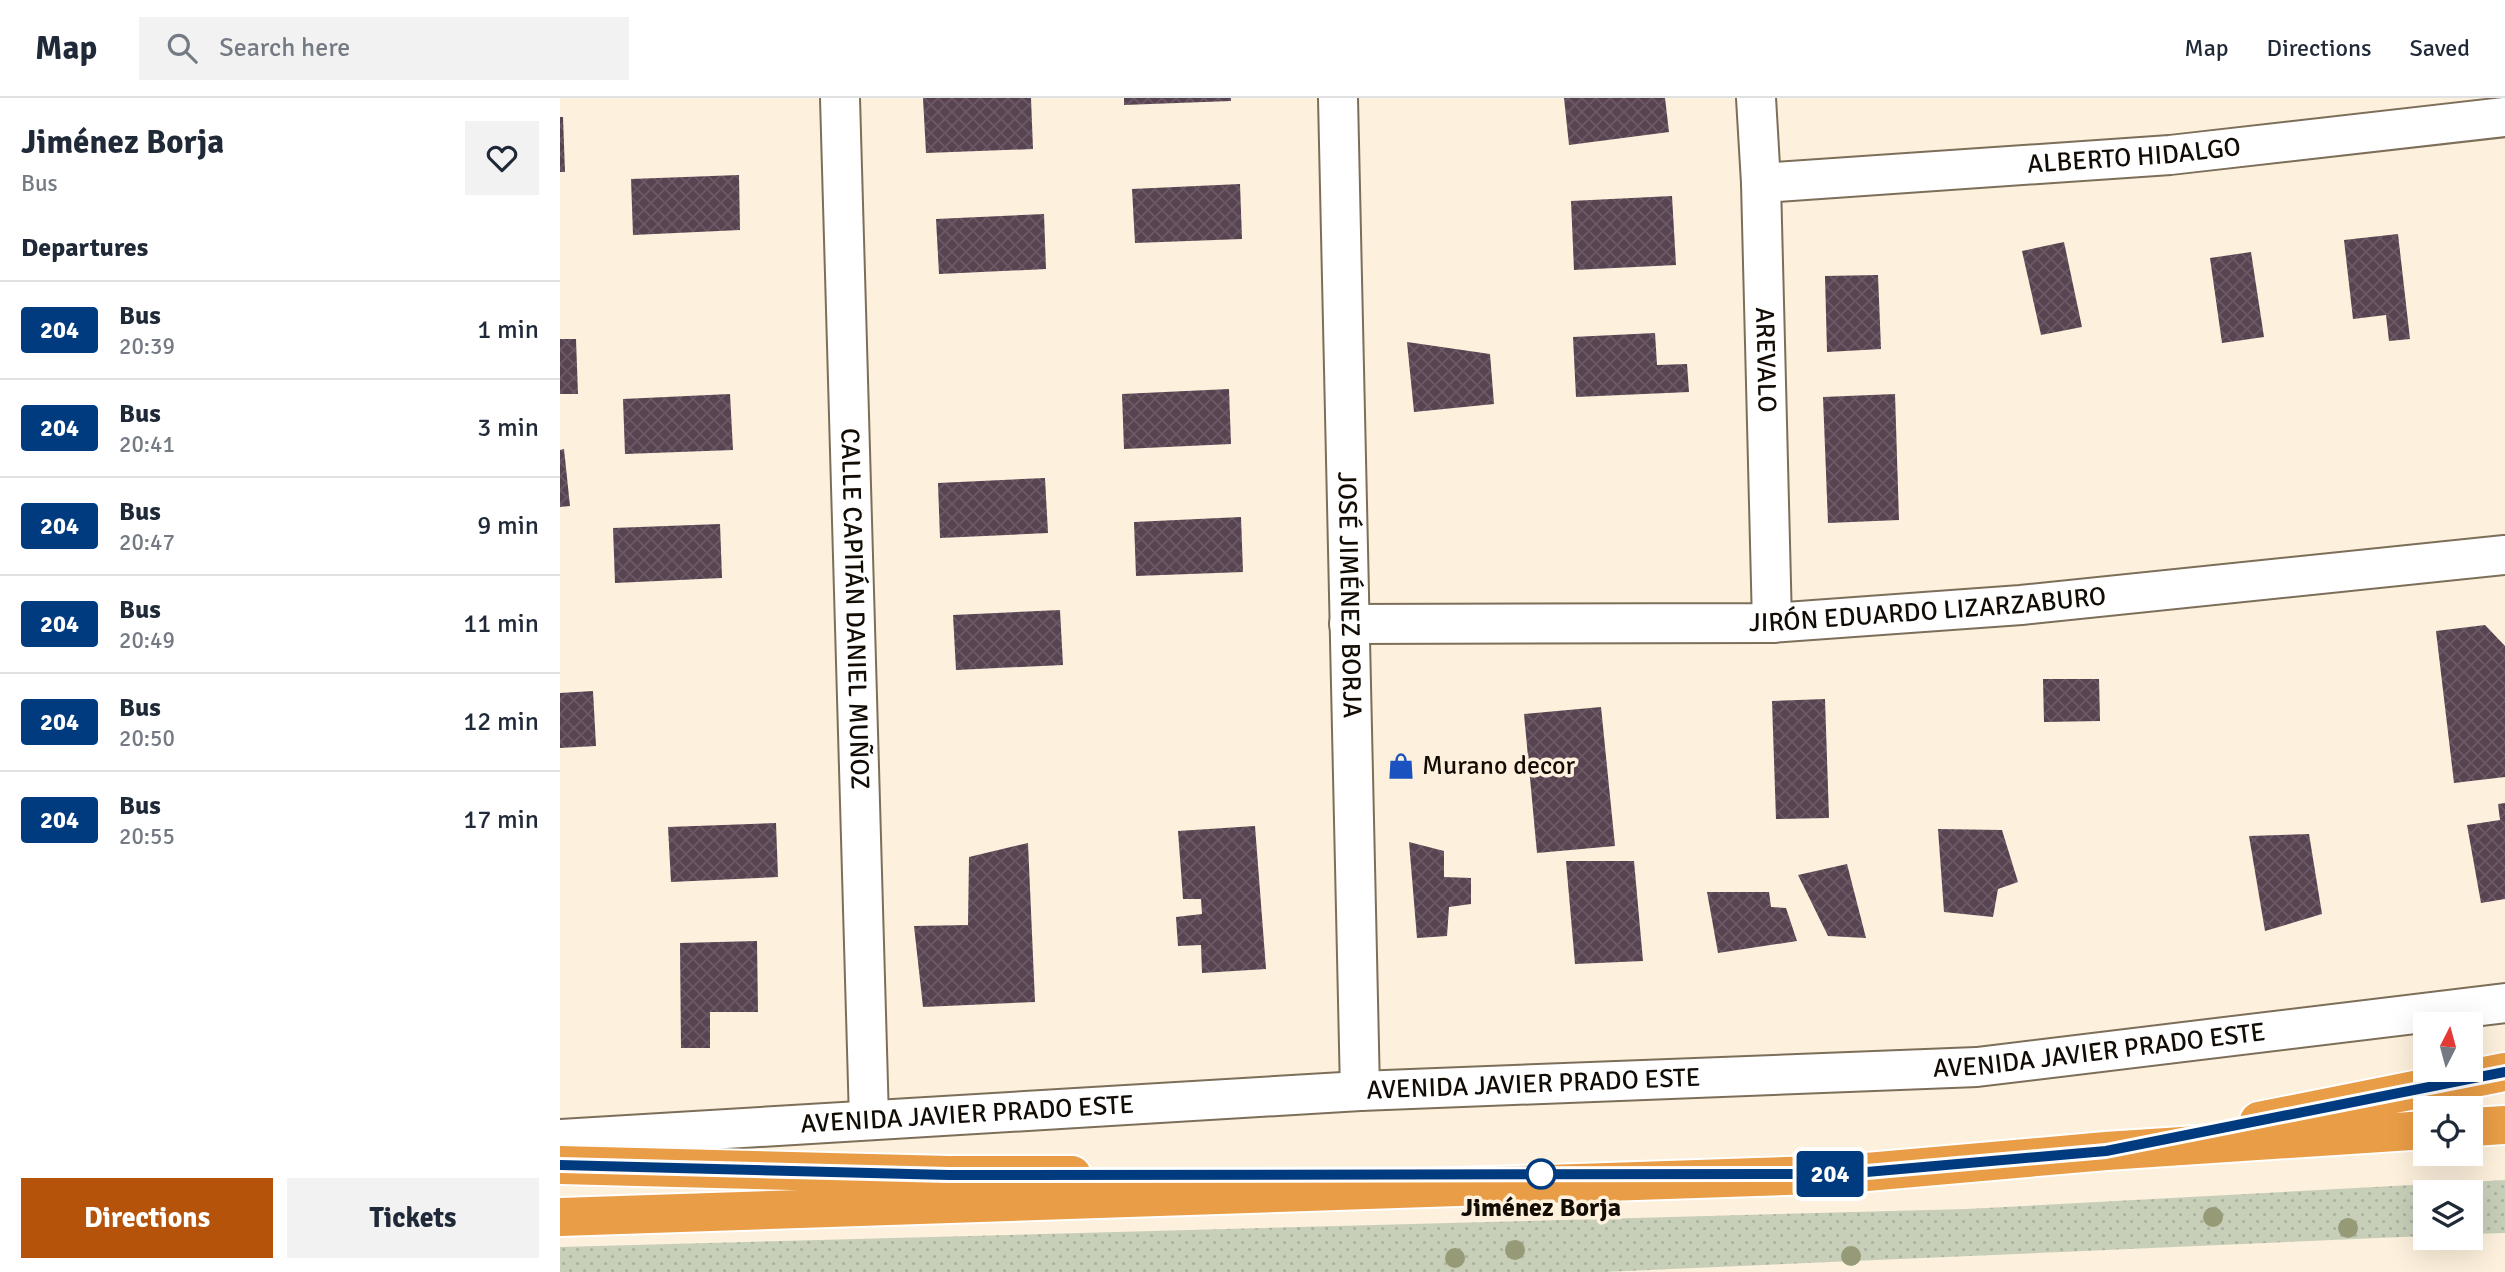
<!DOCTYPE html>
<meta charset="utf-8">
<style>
body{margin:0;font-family:Signika,sans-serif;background:#f2f2f3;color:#1f2937;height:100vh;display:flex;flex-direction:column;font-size:26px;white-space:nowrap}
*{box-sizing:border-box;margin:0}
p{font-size:23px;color:#747a83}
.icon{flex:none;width:38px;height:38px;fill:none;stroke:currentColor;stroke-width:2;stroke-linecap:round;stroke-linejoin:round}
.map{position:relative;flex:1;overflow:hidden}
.panel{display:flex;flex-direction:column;background:#fff;width:560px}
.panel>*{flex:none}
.badge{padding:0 14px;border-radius:5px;font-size:24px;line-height:46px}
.needle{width:46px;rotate:6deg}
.controls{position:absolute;left:1853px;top:914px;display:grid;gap:14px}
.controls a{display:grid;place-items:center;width:70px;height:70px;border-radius:0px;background:#fff;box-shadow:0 7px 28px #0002;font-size:35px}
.map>.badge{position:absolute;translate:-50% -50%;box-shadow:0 0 0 4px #fff}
h2{padding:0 21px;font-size:26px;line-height:63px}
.round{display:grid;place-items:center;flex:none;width:74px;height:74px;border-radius:0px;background:#f2f2f3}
.headline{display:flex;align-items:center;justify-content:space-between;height:119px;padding:0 21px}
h1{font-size:33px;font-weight:800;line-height:52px}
.primary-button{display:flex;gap:14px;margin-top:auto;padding:14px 21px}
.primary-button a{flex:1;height:80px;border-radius:0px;background:#b45309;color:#fff;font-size:28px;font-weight:800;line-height:80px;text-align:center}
.primary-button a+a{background:#f2f2f3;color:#1f2937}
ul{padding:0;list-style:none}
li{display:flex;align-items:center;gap:21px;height:98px;padding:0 21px;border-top:2px solid #e0e1e3}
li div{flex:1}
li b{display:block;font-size:26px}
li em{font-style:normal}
li .badge{min-width:77px;font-weight:700;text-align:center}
header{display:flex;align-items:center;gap:42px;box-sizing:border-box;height:98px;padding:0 35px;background:#fff;border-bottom:2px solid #e0e1e3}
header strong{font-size:33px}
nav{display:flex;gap:38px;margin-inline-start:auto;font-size:24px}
.search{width:490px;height:63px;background:#f2f2f3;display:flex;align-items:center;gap:18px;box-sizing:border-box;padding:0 24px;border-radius:0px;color:#747a83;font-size:26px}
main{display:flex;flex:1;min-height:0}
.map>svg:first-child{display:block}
.grass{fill:url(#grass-dots)}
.building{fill:url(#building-cross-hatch)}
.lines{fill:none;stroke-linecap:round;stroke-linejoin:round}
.minor-casing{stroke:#7d6e59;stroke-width:42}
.motorway-casing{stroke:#fff;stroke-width:42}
.minor{stroke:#fff;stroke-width:38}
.motorway{stroke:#e99d46;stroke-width:38}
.tree{fill:#979a77}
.line-casing{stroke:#fff;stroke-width:16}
.line{stroke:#003b80;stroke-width:10}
.stop-dot{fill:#fff;stroke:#003b80;stroke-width:3.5}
.labels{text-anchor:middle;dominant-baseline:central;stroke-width:7;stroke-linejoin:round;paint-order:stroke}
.street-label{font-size:26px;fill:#120c05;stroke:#fdf0dc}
.poi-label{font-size:26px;fill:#120c05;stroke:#fdf0dc;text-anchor:start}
.stop-label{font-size:26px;font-weight:bold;fill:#120c05;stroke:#fdf0dc}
</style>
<header>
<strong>Map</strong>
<div class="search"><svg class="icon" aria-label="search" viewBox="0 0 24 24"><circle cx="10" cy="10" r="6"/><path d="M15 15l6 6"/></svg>Search here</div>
<nav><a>Map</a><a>Directions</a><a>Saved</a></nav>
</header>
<main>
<section class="panel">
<div class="headline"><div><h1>Jiménez Borja</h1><p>Bus</p></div><a class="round"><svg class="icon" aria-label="heart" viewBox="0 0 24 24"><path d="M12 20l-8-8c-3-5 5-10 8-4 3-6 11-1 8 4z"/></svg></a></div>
<h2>Departures</h2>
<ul>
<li><span class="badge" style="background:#003b80;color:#fff">204</span><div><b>Bus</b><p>20:39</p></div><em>1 min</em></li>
<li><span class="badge" style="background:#003b80;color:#fff">204</span><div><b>Bus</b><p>20:41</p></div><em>3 min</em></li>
<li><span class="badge" style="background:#003b80;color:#fff">204</span><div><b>Bus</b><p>20:47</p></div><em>9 min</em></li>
<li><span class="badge" style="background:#003b80;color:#fff">204</span><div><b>Bus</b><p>20:49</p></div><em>11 min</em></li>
<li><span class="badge" style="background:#003b80;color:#fff">204</span><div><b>Bus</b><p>20:50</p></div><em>12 min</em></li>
<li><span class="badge" style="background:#003b80;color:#fff">204</span><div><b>Bus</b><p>20:55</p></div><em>17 min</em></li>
</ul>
<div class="primary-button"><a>Directions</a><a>Tickets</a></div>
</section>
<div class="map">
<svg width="1945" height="1174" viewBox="0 0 1945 1174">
<defs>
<pattern id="grass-dots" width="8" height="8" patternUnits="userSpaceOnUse" patternTransform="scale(1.75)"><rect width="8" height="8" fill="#c7cfb9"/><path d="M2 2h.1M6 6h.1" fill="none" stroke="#aab19e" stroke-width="1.8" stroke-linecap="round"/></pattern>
<pattern id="building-cross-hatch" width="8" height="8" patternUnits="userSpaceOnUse" patternTransform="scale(1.75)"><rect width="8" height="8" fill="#584351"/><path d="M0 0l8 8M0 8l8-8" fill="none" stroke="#6b5a65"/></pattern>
</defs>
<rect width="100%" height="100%" fill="#fdf0dc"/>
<!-- grass -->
<path class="grass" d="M1945,1082V1135L1911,1136V1094H1866L1865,1138L1044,1174H0V1149L1407,1111Z"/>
<!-- building -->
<g class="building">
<path d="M363,0H471L473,51L366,55Z"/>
<path d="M564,0H671V3L564,7Z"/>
<path d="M1004,0H1105L1109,34L1009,47Z"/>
<path d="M0,19H3L5,74H0Z"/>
<path d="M179,77L180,132L73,137L71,81Z"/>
<path d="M680,86L682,141L575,145L572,91Z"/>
<path d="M1112,98L1116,167L1014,172L1011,103Z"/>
<path d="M484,116L486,171L379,176L376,121Z"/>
<path d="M1838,136L1850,241L1829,243L1826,217L1793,221L1784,142Z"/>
<path d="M1504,144L1522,229L1481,237L1462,153Z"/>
<path d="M1691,154L1704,239L1662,245L1650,160Z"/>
<path d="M1318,177L1321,251L1267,254L1265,178Z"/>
<path d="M1095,235L1097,267L1127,266L1129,294L1016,299L1013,239Z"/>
<path d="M0,241H16L18,296H0Z"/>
<path d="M847,244L930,256L934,306L854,314Z"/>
<path d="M669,291L671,346L564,351L562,296Z"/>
<path d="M170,296L173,352L65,356L63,301Z"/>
<path d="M1335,296L1339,422L1268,425L1263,299Z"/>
<path d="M4,351L10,408L0,409V352Z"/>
<path d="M485,380L488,435L380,440L378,385Z"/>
<path d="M681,419L683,474L576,478L574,424Z"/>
<path d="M160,426L162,480L55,485L53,430Z"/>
<path d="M500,512L503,567L396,572L393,517Z"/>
<path d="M1925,527L1945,548V679L1894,685L1876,533Z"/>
<path d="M1483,581H1539L1540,623L1484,624Z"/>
<path d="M33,593L36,648L0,650V595Z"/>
<path d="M1265,601L1269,720L1216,721L1212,603Z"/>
<path d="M1041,609L1055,748L977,755L964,616Z"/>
<path d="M1945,705V801L1921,805L1907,727L1940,722L1938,706Z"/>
<path d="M216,725L218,779L111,784L108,729Z"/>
<path d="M695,728L706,871L642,875L641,847L618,848L616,819L642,816L641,801H623L618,733Z"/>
<path d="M1378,731L1442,732L1458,784L1438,791L1433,819L1384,814Z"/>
<path d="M1749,736L1762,816L1705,833L1689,738Z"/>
<path d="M849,744L884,753V779L911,780V806L889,809L887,838L857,840Z"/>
<path d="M468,745L475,904L363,909L354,828L408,827L409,759Z"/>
<path d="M1006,763H1074L1083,863L1015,866Z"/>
<path d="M1287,766L1306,840L1268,838L1238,777Z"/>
<path d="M1147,794H1209L1211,809L1226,810L1237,843L1158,855Z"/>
<path d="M197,843L198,914H150V950H121L120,845Z"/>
</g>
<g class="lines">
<defs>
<g id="minor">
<path id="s1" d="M280,0L309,1022"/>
<path id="s2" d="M778,0L800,993"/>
<path id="s3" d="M1196,0L1201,85L1212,525"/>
<path id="s4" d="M1201,85L1610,57L1945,19"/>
<path id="s5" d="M789,526L1212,525L1461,507L1945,457"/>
<path id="s6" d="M0,1041L800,993L1417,969L1945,905"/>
</g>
<g id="motorway">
<path d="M1699,1023L1945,974"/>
<path d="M1911,1029L1945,1027"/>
<path d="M0,1067L389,1077H512"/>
<path d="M0,1119L1284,1076L1546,1053L1866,1032"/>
</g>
</defs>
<!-- minor casing -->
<use href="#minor" class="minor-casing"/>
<!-- motorway casing -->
<use href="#motorway" class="motorway-casing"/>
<!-- minor -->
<use href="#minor" class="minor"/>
<!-- motorway -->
<use href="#motorway" class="motorway"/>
</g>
<!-- trees -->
<g class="tree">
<circle cx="1653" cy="1119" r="10"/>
<circle cx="1788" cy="1130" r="10"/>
<circle cx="955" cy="1152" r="10"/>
<circle cx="1291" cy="1158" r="10"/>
<circle cx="895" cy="1160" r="10"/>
</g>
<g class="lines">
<defs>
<path id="line" d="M0,1067L389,1077L1284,1076L1546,1053L1945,974"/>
</defs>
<!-- line casing -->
<use href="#line" class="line-casing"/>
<!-- line -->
<use href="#line" class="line"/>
</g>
<!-- icons -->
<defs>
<symbol id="shop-bare" viewBox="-9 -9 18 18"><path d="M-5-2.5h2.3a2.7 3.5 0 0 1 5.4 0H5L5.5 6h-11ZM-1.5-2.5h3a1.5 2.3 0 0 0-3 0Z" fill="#1a53bf" stroke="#fdf0dc" stroke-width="2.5" paint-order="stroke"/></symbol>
</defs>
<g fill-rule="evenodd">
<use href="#shop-bare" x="822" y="649" width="38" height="38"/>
</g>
<!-- markers -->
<circle class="stop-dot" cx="981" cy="1076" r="14"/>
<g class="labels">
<!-- street labels -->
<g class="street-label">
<text stroke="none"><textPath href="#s4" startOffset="374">ALBERTO HIDALGO</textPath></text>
<text stroke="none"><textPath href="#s3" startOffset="262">AREVALO</textPath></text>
<text stroke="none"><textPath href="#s2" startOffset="497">JOSÉ JIMÉNEZ BORJA</textPath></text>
<text stroke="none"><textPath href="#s1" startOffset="511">CALLE CAPITÁN DANIEL MUÑOZ</textPath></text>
<text stroke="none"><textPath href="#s5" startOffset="579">JIRÓN EDUARDO LIZARZABURO</textPath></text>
<text stroke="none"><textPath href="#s6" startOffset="1542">AVENIDA JAVIER PRADO ESTE</textPath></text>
<text stroke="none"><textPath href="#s6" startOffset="975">AVENIDA JAVIER PRADO ESTE</textPath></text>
<text stroke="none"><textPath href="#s6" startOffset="408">AVENIDA JAVIER PRADO ESTE</textPath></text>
</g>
<!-- poi labels -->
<g class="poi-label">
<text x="862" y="668">Murano decor</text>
</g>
<!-- stop labels -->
<g class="stop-label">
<text x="981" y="1110">Jiménez Borja</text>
</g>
</g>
</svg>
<div class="controls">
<a><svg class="needle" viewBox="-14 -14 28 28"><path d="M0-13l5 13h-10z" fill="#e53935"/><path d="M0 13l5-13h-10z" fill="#747a83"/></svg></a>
<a><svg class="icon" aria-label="locate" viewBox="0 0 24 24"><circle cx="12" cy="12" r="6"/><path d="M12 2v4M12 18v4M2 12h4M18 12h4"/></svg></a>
<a><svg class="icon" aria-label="layers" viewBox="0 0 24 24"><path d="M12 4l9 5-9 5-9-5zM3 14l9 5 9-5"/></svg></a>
</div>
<b class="badge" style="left:1270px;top:1076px;background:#003b80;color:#fff">204</b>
</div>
</main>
